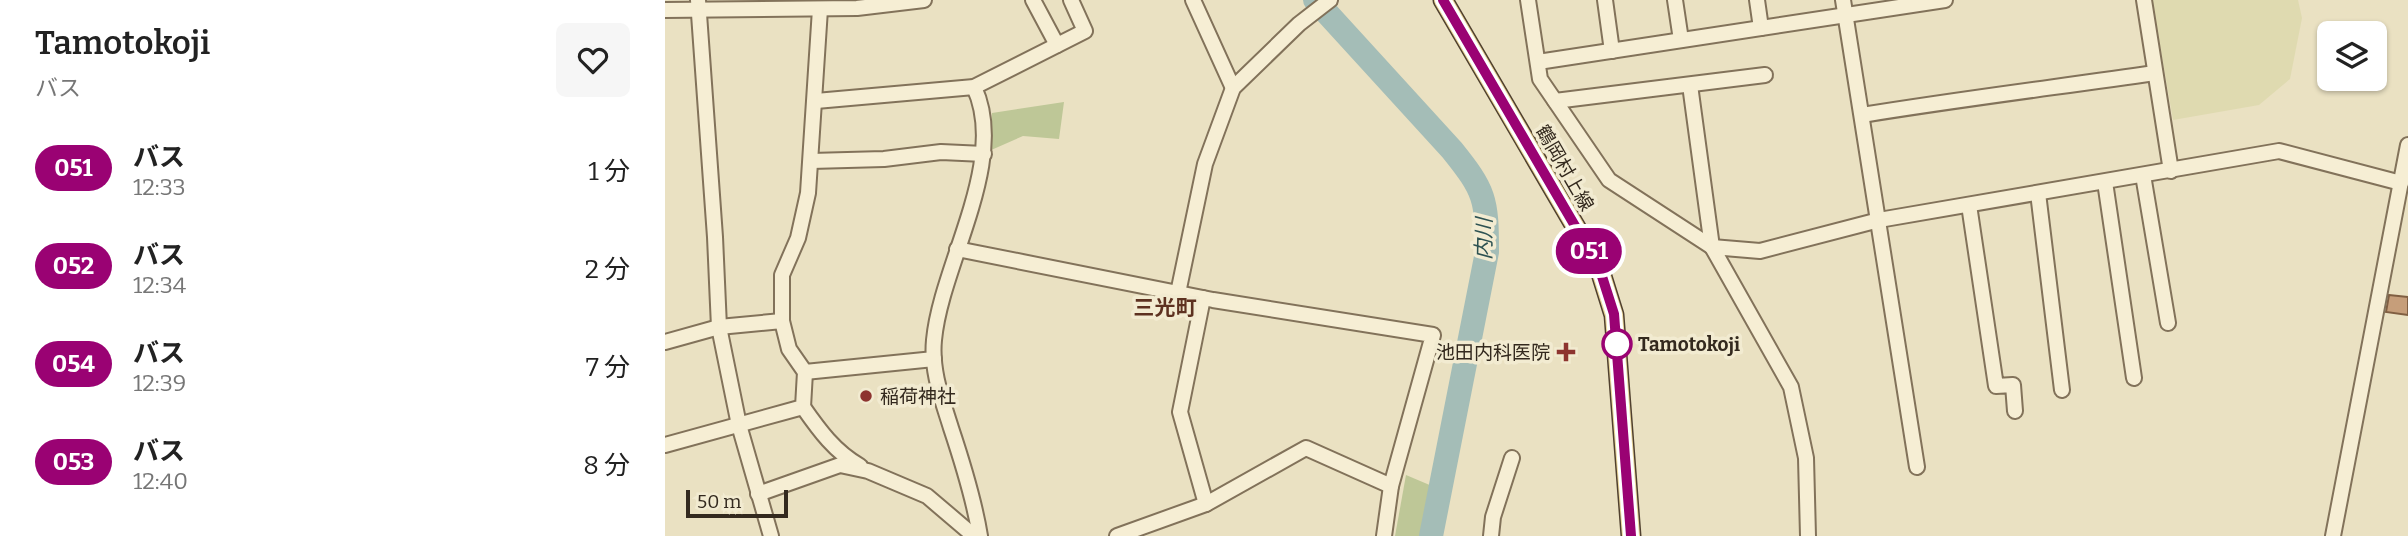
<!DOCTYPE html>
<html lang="ja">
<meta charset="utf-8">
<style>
body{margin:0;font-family:Bitter,"Noto Sans JP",serif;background:#f6f6f6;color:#222;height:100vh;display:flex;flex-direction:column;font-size:26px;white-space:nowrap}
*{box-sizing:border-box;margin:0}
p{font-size:23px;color:#767676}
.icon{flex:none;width:38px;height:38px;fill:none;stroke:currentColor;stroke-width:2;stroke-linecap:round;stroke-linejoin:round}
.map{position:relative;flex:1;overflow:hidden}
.panel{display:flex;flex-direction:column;background:#fff;width:665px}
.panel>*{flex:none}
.badge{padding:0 14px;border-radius:23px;font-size:24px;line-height:46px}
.buttons{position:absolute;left:1652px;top:21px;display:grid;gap:14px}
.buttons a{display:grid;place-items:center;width:70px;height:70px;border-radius:10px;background:#fff;box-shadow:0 2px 5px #0004;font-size:35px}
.scale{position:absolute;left:21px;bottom:18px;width:102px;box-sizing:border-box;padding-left:7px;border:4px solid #33291e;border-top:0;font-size:19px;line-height:24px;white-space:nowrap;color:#33291e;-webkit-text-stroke:5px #f2ebd1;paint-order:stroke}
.map>.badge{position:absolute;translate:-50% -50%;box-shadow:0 0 0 4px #fff}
.round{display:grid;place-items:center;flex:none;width:74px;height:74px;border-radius:10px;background:#f6f6f6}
.headline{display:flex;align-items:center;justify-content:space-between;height:119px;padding:0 35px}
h1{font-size:33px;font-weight:600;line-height:52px}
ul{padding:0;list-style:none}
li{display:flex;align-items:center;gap:21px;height:98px;padding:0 35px}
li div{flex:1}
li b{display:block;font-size:26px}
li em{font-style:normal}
li .badge{min-width:77px;font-weight:700;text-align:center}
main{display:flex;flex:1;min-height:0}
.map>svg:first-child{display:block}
.farmland{fill:#dfdab0}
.green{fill:#bec797}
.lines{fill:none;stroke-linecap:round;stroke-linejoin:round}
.river{stroke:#a4bdb7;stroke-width:24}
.building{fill:#c69e7a;stroke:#805f42;stroke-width:2}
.minor-casing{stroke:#82725a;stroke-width:18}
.major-casing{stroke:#50402f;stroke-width:21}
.minor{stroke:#f6eed4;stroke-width:14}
.major{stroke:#ebd89c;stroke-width:18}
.line-casing{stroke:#fff;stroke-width:16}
.line{stroke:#9a0273;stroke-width:10}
.stop-dot{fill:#fff;stroke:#9a0273;stroke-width:3.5}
.poi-dot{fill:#8d342f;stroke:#f2ebd1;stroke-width:2.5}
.labels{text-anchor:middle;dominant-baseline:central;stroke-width:7;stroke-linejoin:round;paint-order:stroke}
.street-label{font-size:19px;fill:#33291e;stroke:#f2ebd1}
.stop-label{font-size:19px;font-weight:bold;fill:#33291e;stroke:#f2ebd1;text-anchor:start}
.poi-label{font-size:19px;fill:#33291e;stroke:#f2ebd1;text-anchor:end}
.water-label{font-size:21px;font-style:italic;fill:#2e5252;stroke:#f2ebd1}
.neighbourhood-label{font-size:21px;font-weight:bold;fill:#5d3120;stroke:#f2ebd1}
</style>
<main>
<section class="panel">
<div class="headline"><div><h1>Tamotokoji</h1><p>バス</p></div><a class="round"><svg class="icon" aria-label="heart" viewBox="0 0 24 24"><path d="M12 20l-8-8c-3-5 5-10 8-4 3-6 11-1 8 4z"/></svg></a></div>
<ul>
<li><span class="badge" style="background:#9a0273;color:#fff">051</span><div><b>バス</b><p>12:33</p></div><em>1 分</em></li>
<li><span class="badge" style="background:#9a0273;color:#fff">052</span><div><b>バス</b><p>12:34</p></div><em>2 分</em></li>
<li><span class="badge" style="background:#9a0273;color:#fff">054</span><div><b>バス</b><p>12:39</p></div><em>7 分</em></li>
<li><span class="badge" style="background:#9a0273;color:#fff">053</span><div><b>バス</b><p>12:40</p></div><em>8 分</em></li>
</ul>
</section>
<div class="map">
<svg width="1743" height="536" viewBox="0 0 1743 536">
<rect width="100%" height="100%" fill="#eae1c2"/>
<!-- farmland -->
<path class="farmland" d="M1487,0H1633L1637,18L1625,79L1594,105L1508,120Z"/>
<!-- green -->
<g class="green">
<path d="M399,102L394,139L358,136L324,151L327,113Z"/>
<path d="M741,475L767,486L758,536H730Z"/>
</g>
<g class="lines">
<!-- river -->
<path class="river" d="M650,0L787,150C820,191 822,199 822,252L766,536"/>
</g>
<!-- building -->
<path class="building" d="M1724,295L1743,297V315L1721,312Z"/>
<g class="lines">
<defs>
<g id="minor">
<path d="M33,0L50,237L54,327L74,425L106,536"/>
<path d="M368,0L392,45"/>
<path d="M528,0L568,88"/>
<path d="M863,0L875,79L944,180L1047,247L1095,251L1214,220L1614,151L1736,183"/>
<path d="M940,0L947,51"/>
<path d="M1010,0L1016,40"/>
<path d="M1092,0L1096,28"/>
<path d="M1178,0L1252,467"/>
<path d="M1479,0L1506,171"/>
<path d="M0,10L192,8L259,0"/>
<path d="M873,62L1280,0"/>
<path d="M1025,85L1047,247L1126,387L1141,458L1143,536"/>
<path d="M309,87C344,161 276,264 269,340C266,371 277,399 286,428C298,464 309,499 315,536"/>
<path d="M151,101L309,87L420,31L406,0"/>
<path d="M890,101L1100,75"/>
<path d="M1197,115C1295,99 1393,87 1490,73"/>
<path d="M146,161L219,159L276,152L319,154"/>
<path d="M1478,175L1503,323"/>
<path d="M1440,182L1469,378"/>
<path d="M1373,193L1397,390"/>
<path d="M1304,205L1331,386L1348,385L1350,411"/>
<path d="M292,249L548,300L768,335L726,486L719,536"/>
<path d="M513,293L540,164L568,88L634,24L665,0"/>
<path d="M538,298L515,412L541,504"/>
<path d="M0,342L54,327L117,321"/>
<path d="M140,372L269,359"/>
<path d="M138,407C154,430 170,452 195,466"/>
<path d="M0,445L138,407L140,372L124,349L117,321V275L133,238L143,193L155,9"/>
<path d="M93,494L175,465L203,471L262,496L309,536"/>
<path d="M452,536L541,504L641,448L726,486"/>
<path d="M826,536L828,517L847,458"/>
<path d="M1668,536L1743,145"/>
</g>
<path id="major" d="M778,0L934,267L949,315L966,536"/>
</defs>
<!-- minor casing -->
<use href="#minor" class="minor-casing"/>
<!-- major casing -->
<use href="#major" class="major-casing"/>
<!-- minor -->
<use href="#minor" class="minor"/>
<!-- major -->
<use href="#major" class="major"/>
</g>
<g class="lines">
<defs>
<path id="line" d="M778,0L934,267L949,314L966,536"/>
</defs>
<!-- line casing -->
<use href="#line" class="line-casing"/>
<!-- line -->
<use href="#line" class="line"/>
</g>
<!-- markers -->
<circle class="stop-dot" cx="952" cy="344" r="14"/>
<g class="poi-dot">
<path d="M897.5 341.5h7v7h7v7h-7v7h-7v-7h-7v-7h7z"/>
<circle cx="201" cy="396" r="7"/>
</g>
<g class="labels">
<!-- street labels -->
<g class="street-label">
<text transform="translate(900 168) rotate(60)">鶴岡村上線</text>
</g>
<!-- stop labels -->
<g class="stop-label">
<text x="973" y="344">Tamotokoji</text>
</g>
<!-- poi labels -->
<g class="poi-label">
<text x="885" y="352">池田内科医院</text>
<text x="215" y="396" text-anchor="start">稲荷神社</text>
</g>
<!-- water labels -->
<g class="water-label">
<text transform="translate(819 239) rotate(-89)">内川</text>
</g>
<!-- neighbourhood labels -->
<g class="neighbourhood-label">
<text x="500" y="308">三光町</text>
</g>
</g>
</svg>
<div class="buttons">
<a><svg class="icon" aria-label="layers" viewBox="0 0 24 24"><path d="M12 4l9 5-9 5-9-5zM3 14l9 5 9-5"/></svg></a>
</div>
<div class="scale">50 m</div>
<b class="badge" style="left:924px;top:251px;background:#9a0273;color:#fff">051</b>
</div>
</main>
